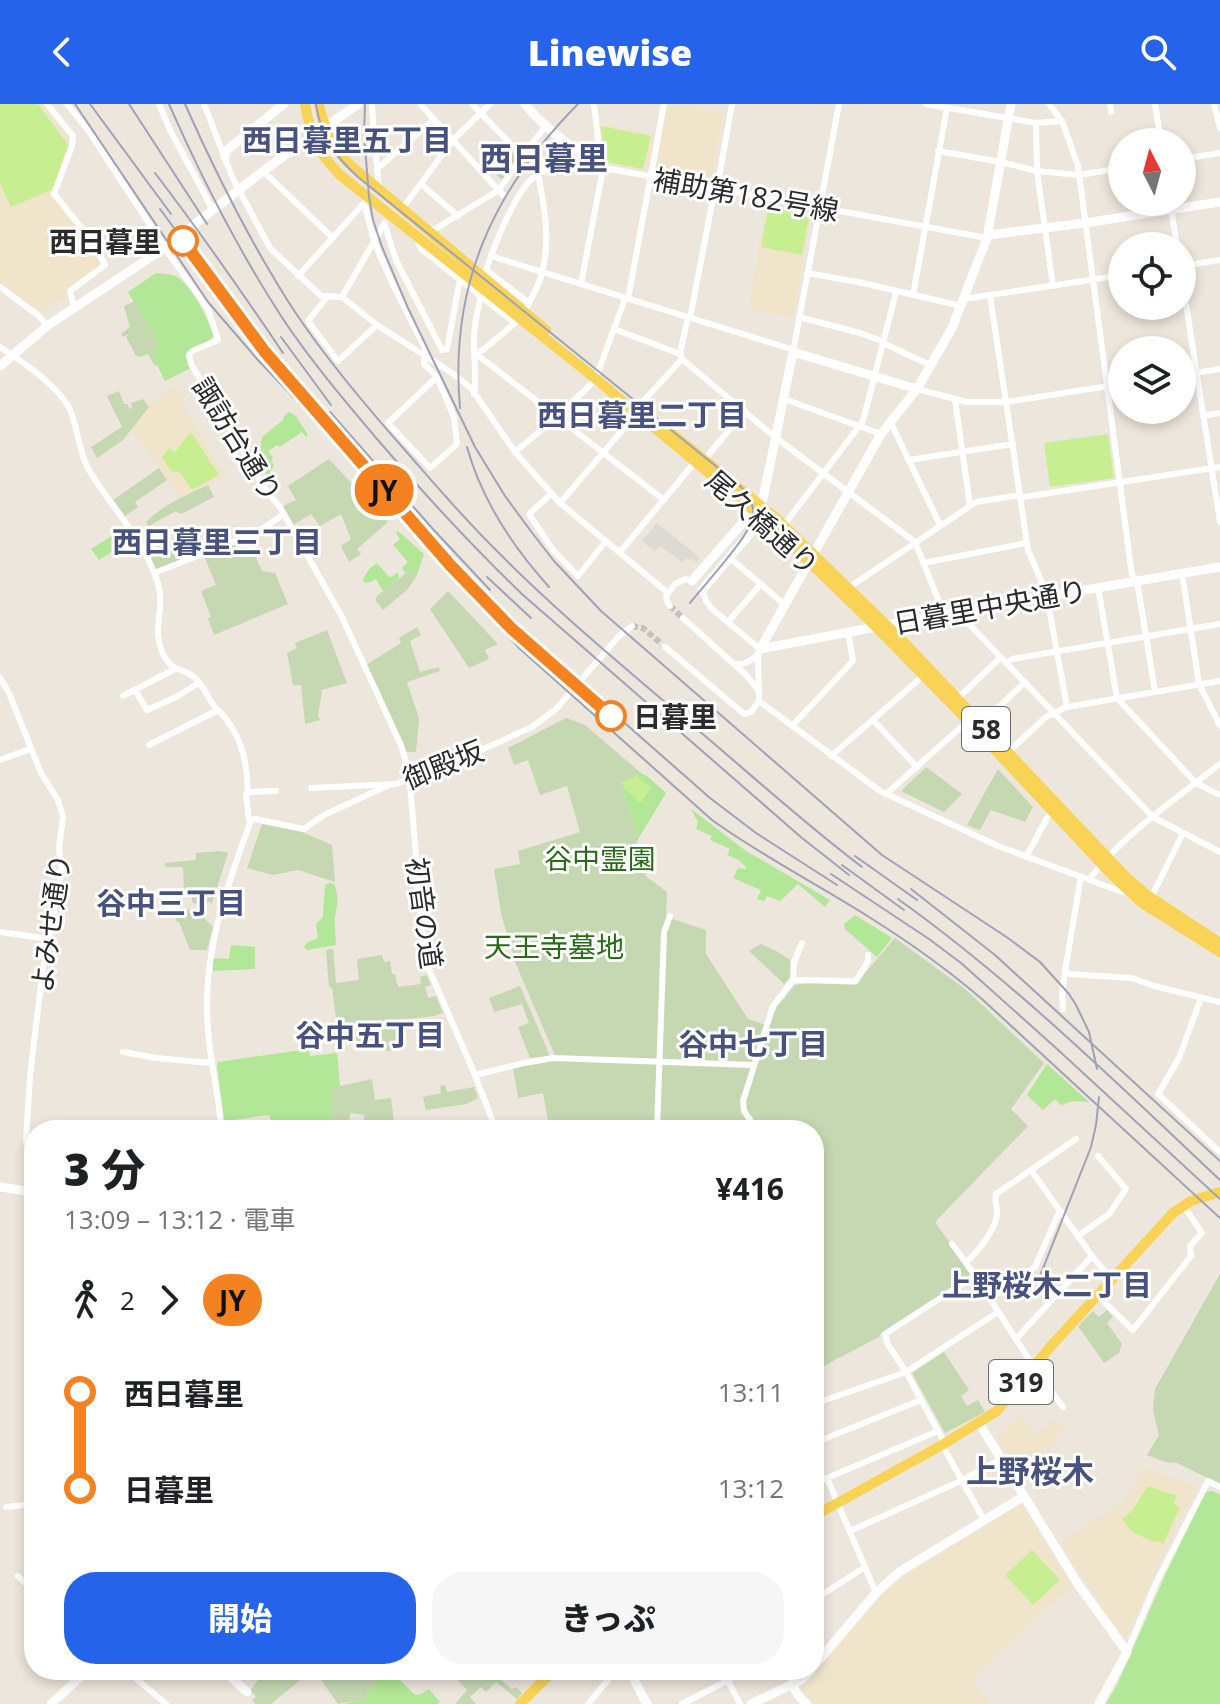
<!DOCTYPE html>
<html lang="ja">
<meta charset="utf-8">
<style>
body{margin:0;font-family:"Open Sans","Noto Sans JP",sans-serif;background:#f6f6f6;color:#202124;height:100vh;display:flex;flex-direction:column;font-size:30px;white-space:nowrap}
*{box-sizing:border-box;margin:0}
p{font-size:26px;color:#757577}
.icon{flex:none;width:44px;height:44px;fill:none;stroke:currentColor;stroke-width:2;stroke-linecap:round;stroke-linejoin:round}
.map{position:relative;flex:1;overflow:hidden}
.side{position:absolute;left:24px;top:1016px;width:800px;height:560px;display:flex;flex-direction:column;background:#fff;border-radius:32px;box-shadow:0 4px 12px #0003}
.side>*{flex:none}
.badge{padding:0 16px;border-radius:26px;font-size:28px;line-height:52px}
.needle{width:52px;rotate:354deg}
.controls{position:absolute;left:1108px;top:24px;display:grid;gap:16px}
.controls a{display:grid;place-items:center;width:88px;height:88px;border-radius:50%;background:#fff;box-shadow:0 4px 12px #0003;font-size:40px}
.map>.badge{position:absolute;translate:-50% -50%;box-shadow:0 0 0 4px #fff}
.legs{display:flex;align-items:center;gap:12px;height:88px;padding:0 40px;font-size:26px}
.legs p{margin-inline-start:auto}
.summary{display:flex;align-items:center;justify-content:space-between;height:136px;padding:0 40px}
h1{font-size:44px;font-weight:800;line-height:60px}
.button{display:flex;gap:16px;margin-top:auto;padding:16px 40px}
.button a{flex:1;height:92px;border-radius:32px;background:#2563eb;color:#fff;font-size:32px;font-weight:800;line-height:92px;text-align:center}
.button a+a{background:#f6f6f6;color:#202124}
ul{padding:0 40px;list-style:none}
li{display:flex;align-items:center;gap:28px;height:96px;font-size:30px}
li i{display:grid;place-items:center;width:12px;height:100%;margin:0 10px;background:currentColor}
li i::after{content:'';width:20px;height:20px;margin:-10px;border:6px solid;border-radius:50%;background:#fff}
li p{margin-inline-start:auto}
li:first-child i{background:linear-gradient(#0000 50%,currentColor 0)}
li:last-child i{background:linear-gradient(currentColor 50%,#0000 0)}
header{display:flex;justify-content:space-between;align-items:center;height:104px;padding:0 40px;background:#2563eb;color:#fff;font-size:36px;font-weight:800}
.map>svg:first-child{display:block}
.education{fill:#f0e4cb}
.green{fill:#b1e796}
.cemetery{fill:#c5d8b2}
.pitch{fill:#c7ef91}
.plaza{fill:#ddd9d3}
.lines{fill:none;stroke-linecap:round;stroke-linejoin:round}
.street-tunnel{stroke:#c6c1b9;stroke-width:6;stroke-dasharray:6 3;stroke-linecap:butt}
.street{stroke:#fff;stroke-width:6}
.secondary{stroke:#fff;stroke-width:9}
.primary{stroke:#f8d356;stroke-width:10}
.tram{stroke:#9ea2b6;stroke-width:2}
.rail{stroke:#9ea2b6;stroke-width:2}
.line-1-casing{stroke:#fff;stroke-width:18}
.line-1{stroke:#f58220;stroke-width:12}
.stop-1-dot{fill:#fff;stroke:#f58220;stroke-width:4}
.labels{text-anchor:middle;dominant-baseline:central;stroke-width:6;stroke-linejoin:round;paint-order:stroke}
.shield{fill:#fff;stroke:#6b6b6b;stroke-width:2}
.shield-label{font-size:26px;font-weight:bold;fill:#2b2b2b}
.street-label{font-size:28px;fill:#2b2b2b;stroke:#fff}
.stop-label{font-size:28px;font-weight:bold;fill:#2b2b2b;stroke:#fff;text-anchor:end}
.park-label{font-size:28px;fill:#286c16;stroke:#fff}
.neighbourhood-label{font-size:30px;font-weight:bold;fill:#48527e;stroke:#fff}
.quarter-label{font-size:32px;font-weight:bold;fill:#48527e;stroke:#fff}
</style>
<header><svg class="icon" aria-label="back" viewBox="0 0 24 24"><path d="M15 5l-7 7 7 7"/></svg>Linewise<svg class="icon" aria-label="search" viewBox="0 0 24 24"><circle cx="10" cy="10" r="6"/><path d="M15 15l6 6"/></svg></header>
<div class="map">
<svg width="1220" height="1600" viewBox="0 0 1220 1600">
<rect width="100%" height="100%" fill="#ede6dc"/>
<!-- education -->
<g class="education">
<path d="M0,0H43L70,34V41L52,90L95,145L102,159L101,161L67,186L65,192L41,209L0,179Z"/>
<path d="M668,0L723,10L711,75L656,64L659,46L653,44L649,62H645L643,67L606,59L604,57L599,20L654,31L653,41L659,43Z"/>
<path d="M767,98L812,106L793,214L748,204Z"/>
<path d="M176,281L185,298L182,300L224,371L180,394L159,362L131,326L157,294Z"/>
<path d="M1021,1311L1037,1329L1056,1314L1064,1324L1033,1371L1024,1376L997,1333Z"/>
<path d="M1142,1363L1198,1382L1157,1464L1127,1532L1124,1533L1088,1482L1061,1438L1123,1398L1138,1374Z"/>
<path d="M1021,1399L1072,1482L1031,1518L971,1578L991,1600H818L809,1595L800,1585L891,1481Z"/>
</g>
<!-- green -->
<g class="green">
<path d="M156,169C161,170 170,170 175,172C192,180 208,216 214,232C206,241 192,241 185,252L191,264L165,277L151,248L158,240L128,188Z"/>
<path d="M289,308L296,312L308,331L306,333L302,328L280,343L277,341L268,347L273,354L271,356L274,362L270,367L273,375L272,376C260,368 260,347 262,333L283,316L284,312Z"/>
<path d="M128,422L134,431L114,443L115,446L99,456L91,445Z"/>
<path d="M398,427L424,450L416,473L410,466L405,469L402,464L408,458L393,441L400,435L396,429Z"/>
<path d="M377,459L390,474L398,468L399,474L383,487L376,475L370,478L364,479L363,475L369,465Z"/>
<path d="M641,669L647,672L666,689L638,735L620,677Z"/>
<path d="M691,705L746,747L830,796L825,803L798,780L780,797L767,792L764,797L757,795L761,786L733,774L738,764L746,765V763L739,756L727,751L730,745L710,736L712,732L696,725L698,718Z"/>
<path d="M330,779L334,780C340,793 337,801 335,813C334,822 336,832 336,841L307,846L304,843L308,838L318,834L316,820L323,813L325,781Z"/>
<path d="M855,811L892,834L877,853L845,825L844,820Z"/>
<path d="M231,841L255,843V865L213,867V854L229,855Z"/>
<path d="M309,945L310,952L337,949L340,982L333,987L331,1004L333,1026H274L269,1011L226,1017L224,1015L217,962L218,958Z"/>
<path d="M1047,960L1089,998L1073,997L1061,1001L1055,995L1043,1006L1027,991Z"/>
<path d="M1213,1387L1220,1391V1600H1106L1118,1579L1167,1467L1206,1388Z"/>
<path d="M385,1566H397L394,1570L414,1590L419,1591L429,1585L440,1598L437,1600H344L363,1596Z"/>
</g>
<!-- cemetery -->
<g class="cemetery">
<path d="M502,37L514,51L515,56L502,76L485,59L489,53L486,50Z"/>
<path d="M135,197L159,240L151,248L157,261L155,262L148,250L140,253L136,252L126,233L129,230L123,233L121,230L130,223L124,202Z"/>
<path d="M119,287L124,300H128L129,305L132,304L131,299L143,295L149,303L123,336L97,354L91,343L122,323L107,292Z"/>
<path d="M329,355L388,418L357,445L361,450L349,458L341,442L351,435L341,410L320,422L311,410L293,421L283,402L296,396L288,382Z"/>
<path d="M159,364L167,376L135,398L138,403L125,412L113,396Z"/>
<path d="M208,381L214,393L181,410L176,407L149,422L146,418C163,401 186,391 208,381Z"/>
<path d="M185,431L195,451L156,466L147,447Z"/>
<path d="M247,434L262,467L275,469L288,500L214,531L208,514L211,513L201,487L216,481L204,452Z"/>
<path d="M410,466L416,473L407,486L383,506L375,496L378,491Z"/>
<path d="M448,487L498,540L485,546L489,555L469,564L430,505Z"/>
<path d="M417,523L421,531L410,537L420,568L439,563L440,567L407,578L419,614L416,648H406L366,561L401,539L399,534Z"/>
<path d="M327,526L347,579L322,586L318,612L320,616L305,620L301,581H293L287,549L297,544L295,539Z"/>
<path d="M566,614L585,621L641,669L620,678L638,735L633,750L647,773L667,788L666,813L706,826V850L748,915L763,920H770L776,904L795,881L808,879L855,881L895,834L965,885L1044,959L1011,1005L1028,1022L935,1118L972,1170L881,1229L879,1233L814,1267V1026H585L584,1016L548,1017L543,989L518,994L513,964L557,956L515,858L501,809L494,765L520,760L518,747L580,728L567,682L540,691L528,656L514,661L508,644Z"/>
<path d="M926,663L962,690L944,708L901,687Z"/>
<path d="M998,665L1033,703L1025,718L991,706L980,726L967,721Z"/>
<path d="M262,720L302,728L332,741L335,778L298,766L273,771L247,764Z"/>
<path d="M219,747L228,749L212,799L208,798L205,804L192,798V788H184L183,763H165V759L196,756V749Z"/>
<path d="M192,805L204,810V814L213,823L207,846H190L179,818L176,817L175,807Z"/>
<path d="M761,840L778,848L790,856L791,872L784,880L749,847Z"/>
<path d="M333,845L336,879L359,876L357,855L382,851L384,858L390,857L392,870H395L397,880L399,883L421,880L420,873L427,871L431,881L425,883L428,894L436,892L443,909L434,912L398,916L400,934L395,935L397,946L386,947L383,935L357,940L355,933L339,936L332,884L329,883L326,846Z"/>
<path d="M520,882L550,952L530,954L518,923L529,919L522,900L494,908L489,894Z"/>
<path d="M372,975L375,996L391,994L395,1026H364V1011L350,1009L349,1025L333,1026L331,1004L333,987L340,982Z"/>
<path d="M445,981L447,988L474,983L478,994L466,1000L426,1006L423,993L441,989L440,982Z"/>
<path d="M1220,1170V1380L1177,1359L1165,1358L1147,1351L1159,1331L1153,1306L1155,1285Z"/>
<path d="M1107,1206L1113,1213L1107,1219L1122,1240L1119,1249L1104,1259L1078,1222L1093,1207L1099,1213Z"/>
<path d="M944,1248L969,1286L961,1292L967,1302L978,1296L985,1308L945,1329L912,1269Z"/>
<path d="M265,1566H301L305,1572L271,1600H256L252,1597L256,1592L250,1587Z"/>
<path d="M314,1566H385L363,1596L338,1600Z"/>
<path d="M455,1566H504L498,1573L512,1585L516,1583L522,1589L517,1595L496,1578L486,1588L481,1583L470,1593L476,1600H455L467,1586L456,1574Z"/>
</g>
<!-- pitch -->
<g class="pitch">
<path d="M0,0H38L68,41L52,86L11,103L0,79Z"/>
<path d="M601,22L651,32L643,65L607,58L605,56Z"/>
<path d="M769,101L810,109L802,151L761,143Z"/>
<path d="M191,328L219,371L192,386L179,367L172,368L162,353L169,344L175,348Z"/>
<path d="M1108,330L1114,374L1050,383L1044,339Z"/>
<path d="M636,672L651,684L640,699L624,684L622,678Z"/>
<path d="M1148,1382L1177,1392L1174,1398L1175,1401L1180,1403L1163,1440L1158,1437L1154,1438L1131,1427L1122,1415L1132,1407Z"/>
<path d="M1032,1446L1060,1476L1033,1501L1005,1471Z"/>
</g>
<!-- plaza -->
<path class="plaza" d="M657,419L700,454L696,458L691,455L689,456L687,454L683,458L660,442L655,447L643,438L642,437Z"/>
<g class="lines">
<!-- street-tunnel -->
<g class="street-tunnel">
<path d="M524,59L532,65"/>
<path d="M670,502L683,514"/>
<path d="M632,522L643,524L664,542"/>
</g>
<!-- street -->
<g class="street">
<path d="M47,0L73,32L72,42L54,90L93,138L105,161L70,187L74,203"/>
<path d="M67,0L90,29L171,153L208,205L218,236L192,247L189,251L191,260L268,389L280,403L342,513L401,641L409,668L424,848L428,863L475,971L496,1026"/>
<path d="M159,0L171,28L213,106"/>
<path d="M204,0L233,75L270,144L321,192L342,193L377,221L452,269L471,284L515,348L560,399L668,489"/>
<path d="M372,0L374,35L379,83"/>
<path d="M420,0L503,91"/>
<path d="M472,0L522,52"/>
<path d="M926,0L1036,19L1062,17"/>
<path d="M1049,0L1062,17L1078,62L1132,471L1137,477L1155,587"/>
<path d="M1110,0L1111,8"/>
<path d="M1155,0L1161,38"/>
<path d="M1214,0L1220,24"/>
<path d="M1036,19L1037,67L1053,182"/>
<path d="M938,47L1001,58L1037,67L1079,71L1122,64"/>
<path d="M1182,55L1220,49"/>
<path d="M377,65L434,15"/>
<path d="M263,67L333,134"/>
<path d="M540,68L601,62L605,64L987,134"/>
<path d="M421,80L458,112"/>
<path d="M717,85L732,0"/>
<path d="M367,94L364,99L374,137L392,179L425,244L424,260L437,273L454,313L457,340L430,364L388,319L437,273"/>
<path d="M1170,98L1177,142"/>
<path d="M402,105L453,36L490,0"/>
<path d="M384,119L396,156L442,246L447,245L460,175"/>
<path d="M430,128L499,86L522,52L546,22"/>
<path d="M418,136L421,145L515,219"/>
<path d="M491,152L794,246"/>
<path d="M1182,162L1220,156"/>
<path d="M807,169L863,179L961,202"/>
<path d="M298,172L364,99"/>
<path d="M1182,175L1220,418"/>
<path d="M581,180L602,70L594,0"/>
<path d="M0,183L39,212L47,222"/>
<path d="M913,191L947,4"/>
<path d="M990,191L1028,446L1046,488L1067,603"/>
<path d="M328,192L308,217L338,257L377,221"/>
<path d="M342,193L384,120"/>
<path d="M628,195L664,0"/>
<path d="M964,195L1122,171"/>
<path d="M529,199L486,166C494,143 517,81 538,70"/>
<path d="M525,208C530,196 537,185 541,173C551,138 545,105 538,70L565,38"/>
<path d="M799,213L860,229L884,238"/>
<path d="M519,214L515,219L483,246L475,249L664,396"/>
<path d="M690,214L715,84"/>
<path d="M614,225L680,250"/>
<path d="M883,239L930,261"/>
<path d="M0,243C22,258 61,283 71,308C78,326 79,350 89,366C112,405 145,436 158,480C166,505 150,524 164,552C174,569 181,563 193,572C202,579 207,592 214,602C218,607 223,610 226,615C244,638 247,662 248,690H246L249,716L255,715L304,725L324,711L389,681"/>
<path d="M793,248L839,0"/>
<path d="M682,255L776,334L915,438L944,510"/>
<path d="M598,268L625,195"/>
<path d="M1182,271L1220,265"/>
<path d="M917,285L967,298H1006L1122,280"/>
<path d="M474,290C477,274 474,260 474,244C473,226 477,209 481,192"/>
<path d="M784,295L881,330"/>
<path d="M955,295L970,402"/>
<path d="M639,302L682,255L680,250L688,213"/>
<path d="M1203,312L1220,309"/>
<path d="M890,317L940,421"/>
<path d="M515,348L557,313L596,275"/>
<path d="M704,356L745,307"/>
<path d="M909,356L1013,340"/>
<path d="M551,390L529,410L553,446L578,472L606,437"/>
<path d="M560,399L637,309"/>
<path d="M784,421L863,317L896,188"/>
<path d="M620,448L695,358"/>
<path d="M730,454L785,501"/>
<path d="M923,459L1027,439"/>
<path d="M154,469L256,429L284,410"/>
<path d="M1182,469L1199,580L1220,622"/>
<path d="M1098,483L1117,594L1196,679L1220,691"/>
<path d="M848,484L976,398L1014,392L1024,393L1220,363"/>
<path d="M670,502L667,497L666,492L675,480L686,475L692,477"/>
<path d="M962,507L970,521L1153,713L1220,748"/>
<path d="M683,514L746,571L758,586"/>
<path d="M728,518L761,480"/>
<path d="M664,542L744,610L751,608L759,597L758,551L760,545L712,505L706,497L702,486"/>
<path d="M1007,559L1012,555L1220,520"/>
<path d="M736,560C745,561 751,556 758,551"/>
<path d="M0,574L9,589L41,669L58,696L63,713L59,744L62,769L57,787L47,850L43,864L30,971L26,1037L34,1061"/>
<path d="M135,586L147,606L176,593L199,579"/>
<path d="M123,592L175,565"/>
<path d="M957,595L1001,553"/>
<path d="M759,597L880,687L998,742L1122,788L1127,786"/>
<path d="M873,616L917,663"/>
<path d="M981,620L1025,578"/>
<path d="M792,622L853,557L848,527"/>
<path d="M149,641L218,606"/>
<path d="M1007,649L1046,613L1067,603L1220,577"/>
<path d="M831,652L923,572"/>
<path d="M0,656L30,645"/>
<path d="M311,684L396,680L450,660L532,623L556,605L619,532L632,522"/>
<path d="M248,688L276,687"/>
<path d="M886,690L968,617"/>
<path d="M1026,753L1051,707"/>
<path d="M1081,772L1065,867L1069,870L1132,874L1154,882L1220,898"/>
<path d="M1089,776C1120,733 1178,693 1220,660"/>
<path d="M1151,794L1183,729"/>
<path d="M0,828L50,835"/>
<path d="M793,876L794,858L802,839"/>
<path d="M1201,894L1179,954L1158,990L1220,1048"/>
<path d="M1063,905L1062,890L1065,867"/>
<path d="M123,948L156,954L212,959"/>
<path d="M475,971L524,959L553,954L753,961"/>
<path d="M220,1026C222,1009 217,994 215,978C211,954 207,929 207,905C206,837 229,778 251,716"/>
<path d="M657,1026L664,828L670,812"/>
<path d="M757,1026L744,1007L743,997L773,902L793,876L856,877L868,857V851"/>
<path d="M1031,1066L1092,1152"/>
<path d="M1078,1132L1109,1110L1126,1085L1098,1052"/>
<path d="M952,1140C992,1192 1022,1251 1063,1303"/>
<path d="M966,1158C977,1149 997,1124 997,1109C997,1101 994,1098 996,1090L1076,1035"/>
<path d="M1097,1191L1133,1226L1191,1152L1190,1142L1202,1129L1183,1101"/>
<path d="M990,1195L1035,1163L1060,1106"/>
<path d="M1016,1235L1092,1152L1111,1175"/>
<path d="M814,1300L906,1268L998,1208"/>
<path d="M938,1327L906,1268L887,1239L885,1230L976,1171"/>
<path d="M814,1339L921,1296"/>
<path d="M942,1341L984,1416"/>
<path d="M814,1355L823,1375"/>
<path d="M827,1374L938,1327L945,1339"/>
<path d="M814,1379L827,1374L876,1489"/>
<path d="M6,1403L34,1400"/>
<path d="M850,1427L963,1376L1001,1355"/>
<path d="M18,1472L34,1487"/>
<path d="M820,1492L865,1463"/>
<path d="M1127,1548L1156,1479L1208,1377L1220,1383"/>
<path d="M126,1566L166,1600"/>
<path d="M722,1566L740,1600"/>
<path d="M634,1574L650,1566"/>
<path d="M588,1600L608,1576"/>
<path d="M682,1600L748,1566"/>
</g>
<!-- secondary -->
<g class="secondary">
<path d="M525,0C546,26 573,44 601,62"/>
<path d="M225,53L227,46L284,0"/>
<path d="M988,131L1085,119L1220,98"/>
<path d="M0,262L47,222L160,147L263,67L358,0"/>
<path d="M692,477L763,395L793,248L917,285"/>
<path d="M702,486L763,414L761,407"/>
<path d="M760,545L881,330L917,285L952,224L987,134L1011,0"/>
<path d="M760,545L944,510L1220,463"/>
<path d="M0,1083L34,1088"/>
<path d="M979,1319L1078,1480L1127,1548L1099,1600"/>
<path d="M814,1562L876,1489L899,1468L1024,1392"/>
<path d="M223,1566L247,1588"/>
<path d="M629,1566L647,1600"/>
<path d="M791,1566C796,1583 790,1586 807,1600"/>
<path d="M51,1600L88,1566"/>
<path d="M751,1600L801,1576L811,1566"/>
</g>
<!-- primary -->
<g class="primary">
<path d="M305,0C311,34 316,46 340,71L596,275L770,420L875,522L968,617L1112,771L1142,799L1220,848"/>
<path d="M319,0C323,23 333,41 348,59L546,226"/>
<path d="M660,320L776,414L900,534L1125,772L1147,791L1220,839"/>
<path d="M814,1412L942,1341L997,1307L1051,1242L1173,1109L1191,1097L1220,1088"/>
<path d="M520,1600L554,1566"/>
</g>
<!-- tram -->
<path class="tram" d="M316,0C321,34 333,50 358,73L738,380C748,389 755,400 753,413C750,432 704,481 690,499"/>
<!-- rail -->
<g class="rail">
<path d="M75,0L208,198L257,255L320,321L519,544L712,716C762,752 817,780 869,813C909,838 947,865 983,896L1220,1114"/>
<path d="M90,0L171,110"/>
<path d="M129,0L207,120"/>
<path d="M169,0C202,75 238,146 283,215C311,257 344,296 377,335C423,389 471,441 523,491L802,734L849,771"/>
<path d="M185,0C217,72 252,142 295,208C327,256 365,301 404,345C434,379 464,415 497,447C556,507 622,561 686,616C745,665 801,717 862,763"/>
<path d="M365,0L364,29L369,93L373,116L382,143L408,204L475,343L505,392L533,430L554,457L601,507L882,751L1008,834L1040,858L1069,890L1076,901L1089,928L1097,965"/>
<path d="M155,69C200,128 242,188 283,249"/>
<path d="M160,105L267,250"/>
<path d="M281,233L331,301"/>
<path d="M265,239L332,318"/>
<path d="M460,304C449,182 493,86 578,0"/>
<path d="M330,308L432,424L490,486"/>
<path d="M467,343C482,397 512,442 549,483"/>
<path d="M487,473L531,514"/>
<path d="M478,483L544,548L710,694L756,729L837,781"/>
<path d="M855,752L917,796"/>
<path d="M842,761L904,806"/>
<path d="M831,770L929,835L961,859L1056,944L1220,1095"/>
<path d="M911,785L995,851L1220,1057"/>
<path d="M898,795C1014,878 1116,978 1220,1076"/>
<path d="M1038,1177L1091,1043L1096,1021L1099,993"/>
</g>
</g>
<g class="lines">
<defs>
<path id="line-1" d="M183,137L265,248L451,462L512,525L611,612"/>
</defs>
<!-- line-1 casing -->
<use href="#line-1" class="line-1-casing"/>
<!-- line-1 -->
<use href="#line-1" class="line-1"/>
</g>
<!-- markers -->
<g class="stop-1-dot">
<circle cx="183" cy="137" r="14"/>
<circle cx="611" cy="612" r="14"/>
</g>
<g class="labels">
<!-- shield labels -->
<g class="shield">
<rect x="962" y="603" width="48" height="44" rx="6"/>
<rect x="989" y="1256" width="64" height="44" rx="6"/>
</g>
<g class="shield-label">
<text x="986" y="625">58</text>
<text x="1021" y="1278">319</text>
</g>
<!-- street labels -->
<g class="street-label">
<text transform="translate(746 90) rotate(10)">補助第182号線</text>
<text transform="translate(238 335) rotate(58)">諏訪台通り</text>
<text transform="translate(763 418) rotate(42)">尾久橋通り</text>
<text transform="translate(990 502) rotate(-10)">日暮里中央通り</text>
<text transform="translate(443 660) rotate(-22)">御殿坂</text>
<text transform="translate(425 809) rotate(82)">初音の道</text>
<text transform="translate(50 819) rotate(-82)">よみせ通り</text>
</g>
<!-- stop labels -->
<g class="stop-label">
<text x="161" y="137">西日暮里</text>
<text x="633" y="612" text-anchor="start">日暮里</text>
</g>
<!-- park labels -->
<g class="park-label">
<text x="600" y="754">谷中霊園</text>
<text x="554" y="842">天王寺墓地</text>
</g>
<!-- neighbourhood labels -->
<g class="neighbourhood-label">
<text x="347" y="35">西日暮里五丁目</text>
<text x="642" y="310">西日暮里二丁目</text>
<text x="217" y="437">西日暮里三丁目</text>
<text x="171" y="798">谷中三丁目</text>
<text x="370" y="930">谷中五丁目</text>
<text x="753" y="939">谷中七丁目</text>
<text x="1047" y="1180">上野桜木二丁目</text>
</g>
<!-- quarter labels -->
<g class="quarter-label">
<text x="544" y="53">西日暮里</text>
<text x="1030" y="1366">上野桜木</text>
</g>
</g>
</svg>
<div class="controls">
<a><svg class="needle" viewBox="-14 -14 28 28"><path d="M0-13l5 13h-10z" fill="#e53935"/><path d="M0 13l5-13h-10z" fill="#757577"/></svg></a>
<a><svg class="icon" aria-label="locate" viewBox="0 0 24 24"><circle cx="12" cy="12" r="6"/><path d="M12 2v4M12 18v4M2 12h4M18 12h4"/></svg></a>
<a><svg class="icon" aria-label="layers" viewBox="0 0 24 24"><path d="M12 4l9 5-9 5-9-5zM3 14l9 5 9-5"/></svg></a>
</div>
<b class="badge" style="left:384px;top:386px;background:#f58220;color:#111">JY</b>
<section class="side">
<div class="summary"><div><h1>3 分</h1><p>13:09 – 13:12 · 電車</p></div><b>¥416</b></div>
<div class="legs"><svg class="icon" aria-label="walk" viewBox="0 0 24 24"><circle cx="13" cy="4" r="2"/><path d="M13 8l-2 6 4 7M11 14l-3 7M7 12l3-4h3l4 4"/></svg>2<svg class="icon" aria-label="forward" viewBox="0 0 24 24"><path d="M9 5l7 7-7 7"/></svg><b class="badge" style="background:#f58220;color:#111">JY</b></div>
<ul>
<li><i style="color:#f58220"></i><b>西日暮里</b><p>13:11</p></li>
<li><i style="color:#f58220"></i><b>日暮里</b><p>13:12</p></li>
</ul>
<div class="button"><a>開始</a><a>きっぷ</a></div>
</section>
</div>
